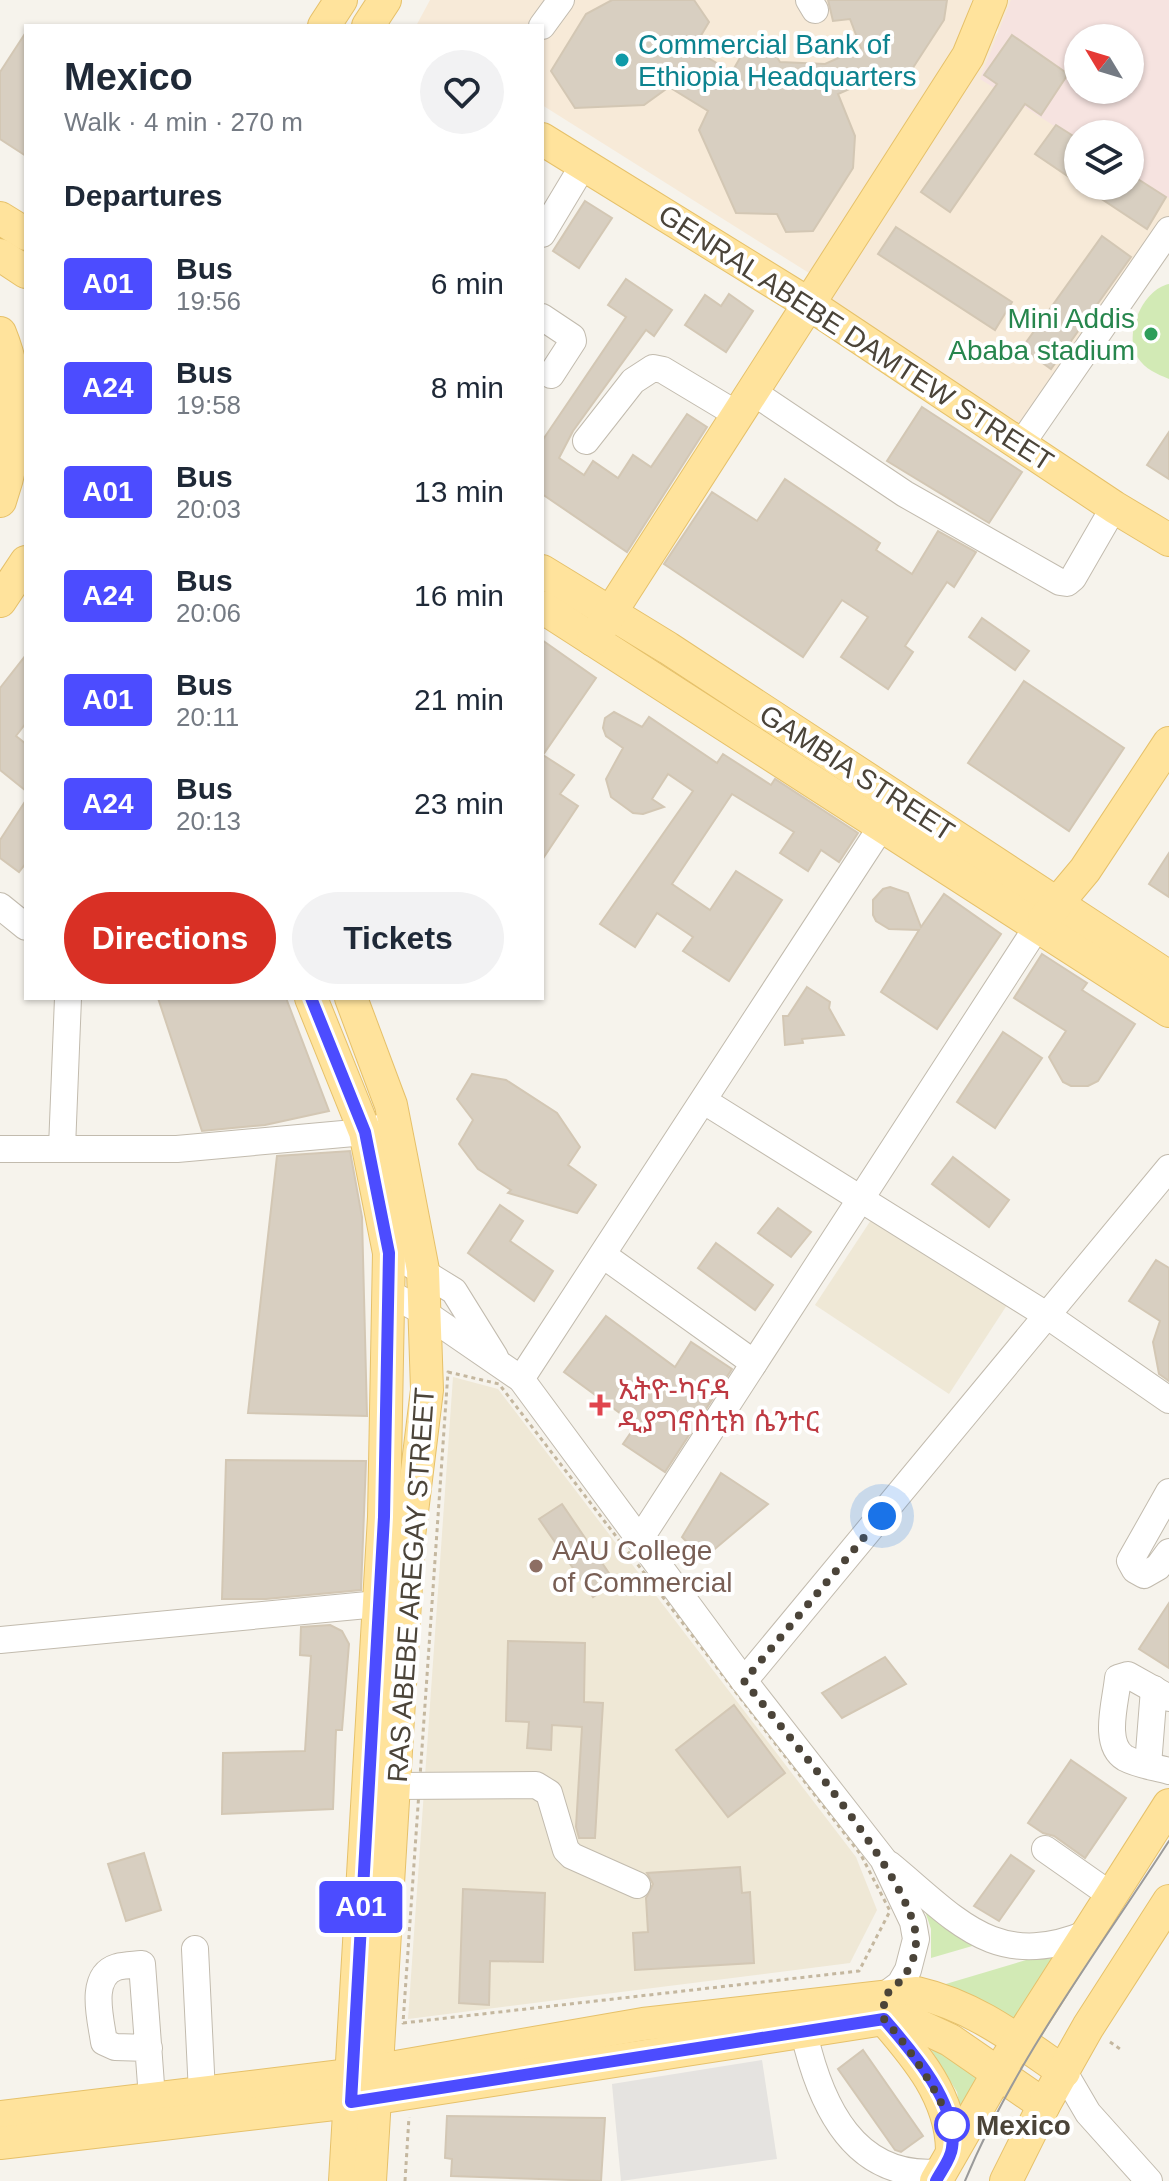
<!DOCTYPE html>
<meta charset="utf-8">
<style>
body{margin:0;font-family:Arial,"Noto Sans Ethiopic",sans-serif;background:#f2f2f3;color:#1f2937;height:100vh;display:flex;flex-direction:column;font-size:30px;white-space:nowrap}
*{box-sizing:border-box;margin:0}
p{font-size:26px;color:#747a83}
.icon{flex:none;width:44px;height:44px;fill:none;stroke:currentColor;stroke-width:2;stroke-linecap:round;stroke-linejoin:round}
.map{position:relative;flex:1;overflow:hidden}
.details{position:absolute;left:24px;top:24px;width:520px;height:976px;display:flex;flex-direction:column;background:#fff;border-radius:0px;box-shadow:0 2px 6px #0004}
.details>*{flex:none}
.badge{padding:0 16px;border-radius:6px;font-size:28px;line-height:52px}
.needle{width:52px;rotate:308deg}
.fabs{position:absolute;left:1064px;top:24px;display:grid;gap:16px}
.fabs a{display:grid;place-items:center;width:80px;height:80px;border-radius:50%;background:#fff;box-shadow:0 2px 6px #0004;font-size:40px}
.you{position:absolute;width:40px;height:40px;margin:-20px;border:6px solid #fff;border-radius:50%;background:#1a73e8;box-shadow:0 0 0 12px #1a73e833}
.map>.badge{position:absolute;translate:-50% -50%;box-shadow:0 0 0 4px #fff}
h2{padding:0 40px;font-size:30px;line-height:72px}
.round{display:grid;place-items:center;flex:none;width:84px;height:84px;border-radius:42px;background:#f2f2f3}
.headline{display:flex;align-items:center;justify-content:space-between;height:136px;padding:0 40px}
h1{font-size:38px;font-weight:800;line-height:60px}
.action{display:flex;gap:16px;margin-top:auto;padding:16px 40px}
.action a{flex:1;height:92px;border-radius:48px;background:#d93025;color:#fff;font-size:32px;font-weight:800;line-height:92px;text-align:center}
.action a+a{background:#f2f2f3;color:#1f2937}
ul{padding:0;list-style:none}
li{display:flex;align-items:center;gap:24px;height:104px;padding:0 40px}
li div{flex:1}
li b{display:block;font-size:30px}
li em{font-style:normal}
li .badge{min-width:88px;font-weight:700;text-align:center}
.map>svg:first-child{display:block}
.commercial{fill:#f7ead8;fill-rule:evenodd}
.education{fill:#efe8d6}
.medical{fill:#f6e3e0;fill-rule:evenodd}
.green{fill:#d2eab5}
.parking{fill:#e5e3e0}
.building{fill:#d8cfc1;stroke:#d3c7b4;stroke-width:2}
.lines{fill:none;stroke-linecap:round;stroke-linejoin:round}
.minor-casing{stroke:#c2bbae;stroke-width:28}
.major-casing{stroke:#e6c16a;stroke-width:34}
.path{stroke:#c4b79f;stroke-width:3;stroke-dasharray:4 4;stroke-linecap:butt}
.minor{stroke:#fff;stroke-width:26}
.major{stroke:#ffe39c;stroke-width:32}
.tram{stroke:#9a9a9a;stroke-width:2}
.line-casing{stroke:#fff;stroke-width:18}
.line{stroke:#4c4cff;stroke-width:12}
.walk{stroke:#4b4439;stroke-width:8;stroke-dasharray:0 14.4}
.culture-dot{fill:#0f9aa8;stroke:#fff;stroke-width:3}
.leisure-dot{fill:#2e9e5b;stroke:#fff;stroke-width:3}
.health-dot{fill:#e0444e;stroke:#fff;stroke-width:3}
.education-dot{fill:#8d6e63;stroke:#fff;stroke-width:3}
.stop-dot{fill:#fff;stroke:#4c4cff;stroke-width:4}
.labels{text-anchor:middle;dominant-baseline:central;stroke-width:8;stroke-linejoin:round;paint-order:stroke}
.culture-label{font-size:28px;fill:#0d838f;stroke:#fff;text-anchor:start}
.leisure-label{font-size:28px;fill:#27864d;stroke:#fff;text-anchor:end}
.street-label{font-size:28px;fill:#4b4439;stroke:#fff}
.health-label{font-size:28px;fill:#be3a42;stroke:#fff;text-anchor:start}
.education-label{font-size:28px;fill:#785e54;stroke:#fff;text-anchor:start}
.stop-label{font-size:28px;font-weight:bold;fill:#4b4439;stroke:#fff;text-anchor:start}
</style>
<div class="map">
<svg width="1169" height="2181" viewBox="0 0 1169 2181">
<rect width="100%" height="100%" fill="#f6f3ec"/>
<!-- commercial -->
<g class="commercial">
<path d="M430,0H972L955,50L809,273L542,105V26H416Z"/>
<path d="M998,0H1169V230L1022,443L809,304L998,32ZM1078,38H1130V90H1078ZM1078,134H1130V186H1078Z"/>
</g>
<!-- education -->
<g class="education">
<path d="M873,1217L1007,1305L949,1394L815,1305Z"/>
<path d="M453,1377L498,1389L856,1857L877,1910L850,1963L408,2019Z"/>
</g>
<!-- medical -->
<path class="medical" d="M1011,0H1169V198L1130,174V134H1078V141L980,79ZM1078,38H1130V90H1078Z"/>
<!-- green -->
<g class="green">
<path d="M1169,284V379C1157,374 1145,369 1138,358C1123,335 1143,289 1169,284Z"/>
<path d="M922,1902L986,1942L931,1958V1929Z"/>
<path d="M1063,1949L1015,2030L929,1989Z"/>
<path d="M949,2047L990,2079L962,2120L957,2092L930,2048Z"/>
</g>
<!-- parking -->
<path class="parking" d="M762,2060L777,2159L621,2181L612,2084Z"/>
<!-- building -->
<g class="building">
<path d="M612,0H694L709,22L693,49L732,72L745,49L773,51L780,62L825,64L861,48L850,19L833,21L828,0H947L944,20L905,80L874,78L838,94L855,136L853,168L813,231L786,232L777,214L736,213L699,130L708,111L669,87L644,105L575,108L551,71L586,14Z"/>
<path d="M26,32V156L0,139V72Z"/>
<path d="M1012,35L1068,74L1041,115L1025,104L950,212L921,192L997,84L984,75Z"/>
<path d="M1056,125L1078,139V183L1035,154Z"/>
<path d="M1130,174L1166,197L1147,229L1082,186H1130Z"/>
<path d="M585,201L612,218L579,268L553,251Z"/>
<path d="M896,227L1012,302L995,330L878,254Z"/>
<path d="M1102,236L1131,257L1051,369L1022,348Z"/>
<path d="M626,279L672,310L654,336L646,330L573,431L559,458L584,475L593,461L618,478L633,455L651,467L687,414L707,427L627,552L542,494V441L626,317L608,305Z"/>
<path d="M729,294L753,311L726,352L685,325L705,295L721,306Z"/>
<path d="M922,407L1022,472L989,523L887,461Z"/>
<path d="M1169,432V479L1147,465Z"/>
<path d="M785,479L880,543L876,550L912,574L938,531L976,552L954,587L947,582L905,646L913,652L888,689L841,657L868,617L842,600L803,657L664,564L712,492L757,521Z"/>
<path d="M982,618L1029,651L1015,670L969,637Z"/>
<path d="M542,640L596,678L543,755L574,775L560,794L578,806L542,860Z"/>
<path d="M26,655V723L16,736L26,744V791L0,770V688Z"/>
<path d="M1024,681L1124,748L1069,831L968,763Z"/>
<path d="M614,712L642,727L649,717L717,763L723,754L771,785L775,779L858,833L839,862L821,850L808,871L780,853L794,832L732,794L672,884L710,910L736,871L782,900L729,981L683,951L693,937L657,913L635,947L600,924L693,791L668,774L652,799L664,807L643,814L633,813L611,797L606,779L623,748L606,736L603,728L605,718Z"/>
<path d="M26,800V863L19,872L0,858V840Z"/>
<path d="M1169,853V897L1149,884Z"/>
<path d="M890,887L908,893L921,927L944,894L1001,934L937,1029L881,992L919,930L889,929L876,921L873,915V900L883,889Z"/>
<path d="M1042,954L1087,983L1082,990L1135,1024L1098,1081L1088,1086H1071L1063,1082L1049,1057L1066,1031L1014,998Z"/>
<path d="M807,987L830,1002L829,1008L844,1035L802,1039L803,1043L785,1045L783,1016H788Z"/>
<path d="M158,998H286L329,1111L265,1125L202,1131Z"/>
<path d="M1003,1032L1042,1058L995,1128L957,1102Z"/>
<path d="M472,1074L506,1080L557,1113L580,1147L568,1165L596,1185L577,1213L508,1193L511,1190L478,1169L459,1144L473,1120L457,1099Z"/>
<path d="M350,1151L362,1217L367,1416L248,1413L277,1156Z"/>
<path d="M953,1157L1009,1200L989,1227L932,1184Z"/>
<path d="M500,1205L523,1221L510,1241L553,1271L534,1301L468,1253Z"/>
<path d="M778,1208L811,1232L791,1257L758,1233Z"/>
<path d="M716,1243L773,1285L755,1310L698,1268Z"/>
<path d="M1156,1260L1169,1268V1381L1159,1374L1153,1342L1160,1321L1129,1301Z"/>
<path d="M606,1316L675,1367L691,1342L732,1369L665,1472L623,1444L636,1425L564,1372Z"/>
<path d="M226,1460L366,1461L361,1590L266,1599H222Z"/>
<path d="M721,1473L768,1504L703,1559L682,1537Z"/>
<path d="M562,1504L615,1582L593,1597L539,1519Z"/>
<path d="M1169,1603V1668L1139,1649Z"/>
<path d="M330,1625L342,1631L349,1644L342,1730H336L333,1809L222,1814L223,1753L305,1751L311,1656L300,1655L301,1627Z"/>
<path d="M508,1641L585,1643L584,1702L603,1703L595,1838H579L576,1827L582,1727L552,1725L551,1750L527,1748L529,1722L506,1721Z"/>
<path d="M885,1657L906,1684L842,1718L822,1693Z"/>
<path d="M734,1705L785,1773L728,1817L676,1750Z"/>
<path d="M1071,1760L1126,1798L1085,1858L1054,1836L1043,1833L1028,1823Z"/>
<path d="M144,1853L161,1910L126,1921L108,1864Z"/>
<path d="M1011,1855L1034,1871L999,1921L974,1906Z"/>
<path d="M740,1867L742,1893L750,1892L754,1963L635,1970L633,1933L648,1932L646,1898L653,1884L647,1873Z"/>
<path d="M463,1889L545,1893L543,1962L490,1961L489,2005L459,2003Z"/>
<path d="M863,2050L923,2136L901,2152L895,2150L838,2069Z"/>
<path d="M447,2116L605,2118L601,2181L451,2176L452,2159L445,2158Z"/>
</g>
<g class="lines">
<defs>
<g id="minor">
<path d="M809,0L815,10"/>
<path d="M542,26L561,0"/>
<path d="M542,234L584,164"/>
<path d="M542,317L572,337L573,341L551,375"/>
<path d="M753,392L905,494L1060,582L1067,583L1073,578L1114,507"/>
<path d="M586,441L633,381L653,368L663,370L738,415"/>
<path d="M1022,443L1169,230"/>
<path d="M0,906L26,927"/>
<path d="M704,1101L1048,1316L1169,1400"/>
<path d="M62,1148L68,998"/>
<path d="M0,1149H177L365,1132L383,1127"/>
<path d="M603,1255L754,1363"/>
<path d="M410,1264L454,1291L495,1357"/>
<path d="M389,1293L422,1311L521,1379L744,1681L883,1859L913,1922L916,1939L908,1970L900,1984L884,1996"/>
<path d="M521,1379L893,809"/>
<path d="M1169,1492L1130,1561L1135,1570L1144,1575L1158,1567L1169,1552"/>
<path d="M640,1539L1037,927"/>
<path d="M0,1640L399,1602"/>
<path d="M744,1681L1169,1168"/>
<path d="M1169,1698L1128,1675L1118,1678C1116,1701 1102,1744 1125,1758C1138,1765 1155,1767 1169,1771"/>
<path d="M1148,1765L1154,1689"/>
<path d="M396,1786L536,1785L549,1793L566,1850L572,1856L637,1885"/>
<path d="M1045,1849L1112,1896"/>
<path d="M889,1864C956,1919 995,1972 1088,1933"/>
<path d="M195,1949L202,2093"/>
<path d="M804,2033C820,2104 854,2181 941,2172"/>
<path d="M149,2048L115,2047L104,2042C101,2020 88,1976 117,1967C125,1965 134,1965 142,1964L152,2098"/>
<path d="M1064,2072L1088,2113L1149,2181"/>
</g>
<g id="major">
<path d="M324,26L341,0"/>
<path d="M368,26L385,0"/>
<path d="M542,139L809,304L1114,507L1169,540"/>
<path d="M0,218L26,234"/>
<path d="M0,255L26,272"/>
<path d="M0,333C22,387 19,447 0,501"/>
<path d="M542,571L668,648L1169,977"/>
<path d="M0,601L26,562"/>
<path d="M542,607L1169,1011"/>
<path d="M593,640L968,56L991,0"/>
<path d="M1044,919L1085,870L1169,743"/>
<path d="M311,998L365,1132L389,1253L384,1517L345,2181"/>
<path d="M351,998L391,1105L402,1161L423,1270L427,1390L409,1536L370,2181"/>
<path d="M884,2010V2019C917,2057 951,2097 952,2150"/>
<path d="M0,2117L350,2075L643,2024L917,1993C974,2006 1016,2039 1064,2072"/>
<path d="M0,2143L351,2102L884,2019L909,2021L950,2040L1044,2105"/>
<path d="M936,2181L998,2073L1169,1805"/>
<path d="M1006,2181L1044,2105L1088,2027L1169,1901"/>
</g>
</defs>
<!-- minor casing -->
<use href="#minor" class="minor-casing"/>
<!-- major casing -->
<use href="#major" class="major-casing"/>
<!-- path -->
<g class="path">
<path d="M448,1372L499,1384L861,1855L890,1911L859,1971L403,2023Z"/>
<path d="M1110,2042L1120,2049"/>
<path d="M405,2181L409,2117"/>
</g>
<!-- minor -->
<use href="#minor" class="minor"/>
<!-- major -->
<use href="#major" class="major"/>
<!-- tram -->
<path class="tram" d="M965,2181C1015,2060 1098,1951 1169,1841"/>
</g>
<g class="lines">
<defs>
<path id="line" d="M311,998L365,1132L389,1253L384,1517L351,2102L884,2019C910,2049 959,2104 952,2148C951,2159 941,2171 936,2181"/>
</defs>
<!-- line casing -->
<use href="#line" class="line-casing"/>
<!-- line -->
<use href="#line" class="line"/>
<!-- walk -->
<path class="walk" d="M882,1516L744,1681C783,1730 917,1884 916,1940C916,1965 902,1982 884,1996V2019C913,2052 934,2086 952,2125"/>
</g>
<!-- markers -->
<circle class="culture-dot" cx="622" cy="60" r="8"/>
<circle class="leisure-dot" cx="1151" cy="334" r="8"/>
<path class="health-dot" d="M596 1393h8v8h8v8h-8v8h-8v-8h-8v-8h8z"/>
<circle class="education-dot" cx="536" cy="1566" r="8"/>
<circle class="stop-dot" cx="952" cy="2125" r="16"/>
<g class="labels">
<!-- culture labels -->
<g class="culture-label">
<text x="638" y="44">Commercial Bank of<tspan x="638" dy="32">Ethiopia Headquarters</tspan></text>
</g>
<!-- leisure labels -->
<g class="leisure-label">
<text x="1135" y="318">Mini Addis<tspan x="1135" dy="32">Ababa stadium</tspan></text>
</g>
<!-- street labels -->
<g class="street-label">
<text transform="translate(856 338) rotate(33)">GENRAL ABEBE DAMTEW STREET</text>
<text transform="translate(857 773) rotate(33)">GAMBIA STREET</text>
<text transform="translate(411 1585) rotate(-86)">RAS ABEBE AREGAY STREET</text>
</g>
<!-- health labels -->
<g class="health-label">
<text x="618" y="1389">ኢትዮ-ካናዳ<tspan x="618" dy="32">ዲያግኖስቲክ ሴንተር</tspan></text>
</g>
<!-- education labels -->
<g class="education-label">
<text x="552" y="1550">AAU College<tspan x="552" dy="32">of Commercial</tspan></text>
</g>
<!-- stop labels -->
<g class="stop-label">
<text x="976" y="2125">Mexico</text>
</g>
</g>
</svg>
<div class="fabs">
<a><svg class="needle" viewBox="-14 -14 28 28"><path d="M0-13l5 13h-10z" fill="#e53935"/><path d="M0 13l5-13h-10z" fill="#747a83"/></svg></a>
<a><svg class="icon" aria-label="layers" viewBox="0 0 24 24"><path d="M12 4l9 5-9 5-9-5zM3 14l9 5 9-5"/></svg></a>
</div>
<div class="you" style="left:882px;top:1516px"></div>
<b class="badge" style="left:361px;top:1907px;background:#4c4cff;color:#fff">A01</b>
<section class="details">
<div class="headline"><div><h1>Mexico</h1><p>Walk · 4 min · 270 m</p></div><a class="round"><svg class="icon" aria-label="heart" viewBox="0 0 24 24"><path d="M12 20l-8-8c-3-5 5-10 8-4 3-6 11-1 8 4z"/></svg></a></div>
<h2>Departures</h2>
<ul>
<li><span class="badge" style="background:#4c4cff;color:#fff">A01</span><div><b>Bus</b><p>19:56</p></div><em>6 min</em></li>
<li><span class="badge" style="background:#4c4cff;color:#fff">A24</span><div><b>Bus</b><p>19:58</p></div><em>8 min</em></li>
<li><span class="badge" style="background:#4c4cff;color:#fff">A01</span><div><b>Bus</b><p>20:03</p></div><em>13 min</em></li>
<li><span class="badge" style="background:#4c4cff;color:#fff">A24</span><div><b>Bus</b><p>20:06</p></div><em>16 min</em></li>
<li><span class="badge" style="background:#4c4cff;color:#fff">A01</span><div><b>Bus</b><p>20:11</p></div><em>21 min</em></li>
<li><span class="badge" style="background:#4c4cff;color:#fff">A24</span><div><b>Bus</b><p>20:13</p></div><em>23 min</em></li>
</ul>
<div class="action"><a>Directions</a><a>Tickets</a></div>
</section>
</div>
